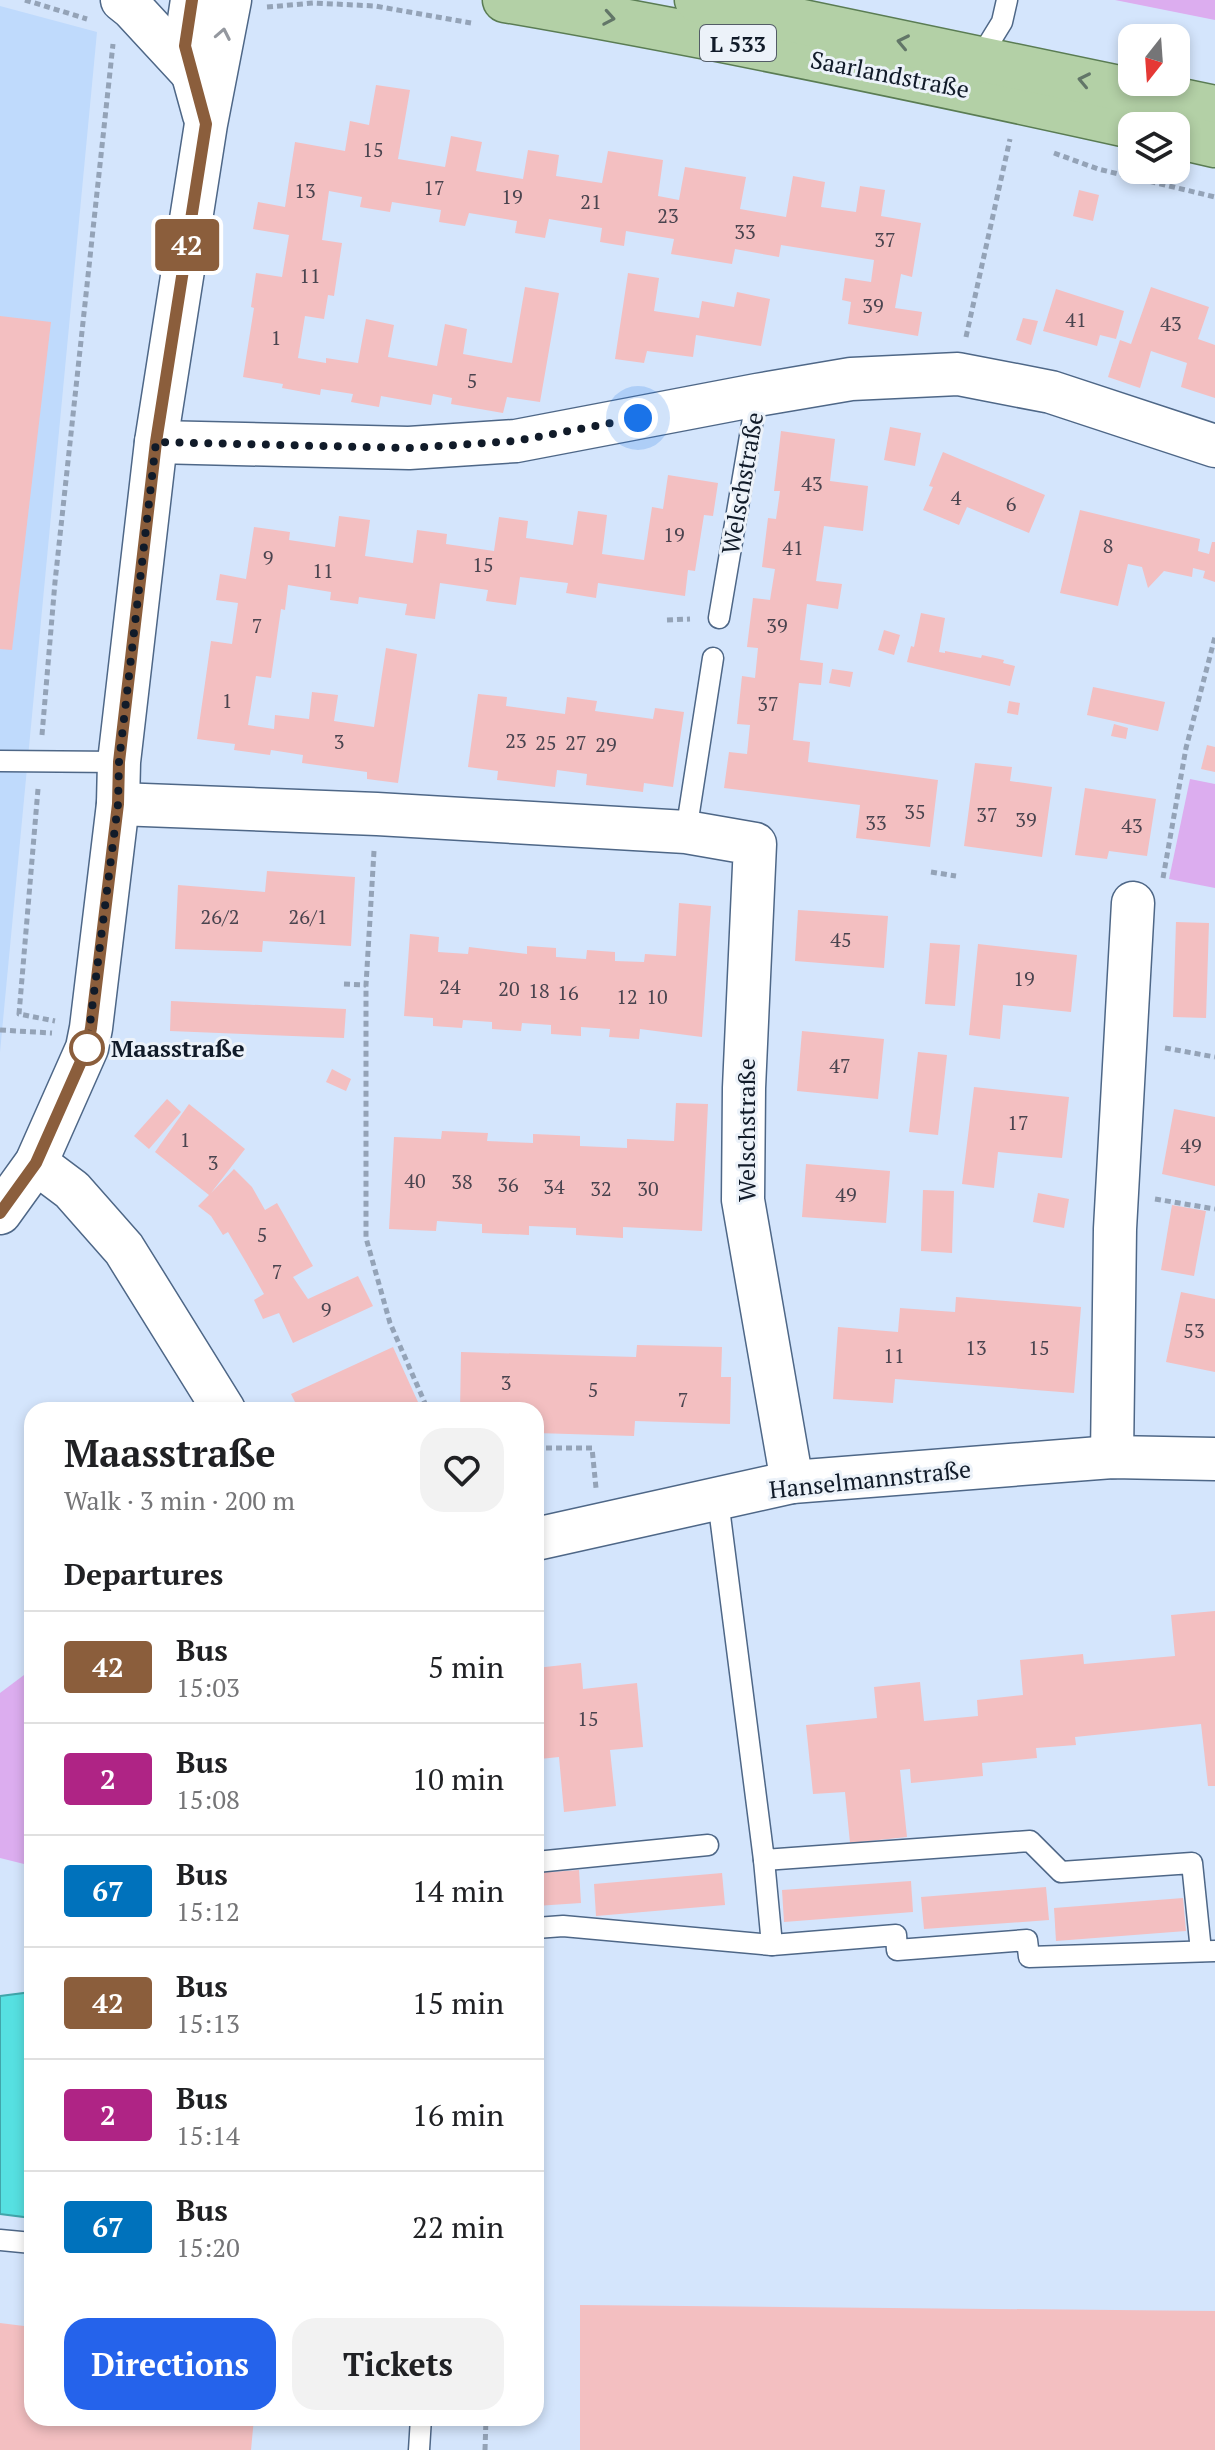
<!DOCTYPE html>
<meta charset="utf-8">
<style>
body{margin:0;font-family:"PT Serif",serif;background:#f2f2f2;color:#202124;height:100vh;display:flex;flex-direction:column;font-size:30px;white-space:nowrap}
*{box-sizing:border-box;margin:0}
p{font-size:26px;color:#757577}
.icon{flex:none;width:44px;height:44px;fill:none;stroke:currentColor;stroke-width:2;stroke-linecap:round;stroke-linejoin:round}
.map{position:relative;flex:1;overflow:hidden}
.panel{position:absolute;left:24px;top:1402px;width:520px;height:1024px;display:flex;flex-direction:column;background:#fff;border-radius:24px;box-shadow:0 4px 12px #0003}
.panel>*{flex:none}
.badge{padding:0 16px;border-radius:6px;font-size:28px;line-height:52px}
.needle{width:52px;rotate:197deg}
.fabs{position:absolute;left:1118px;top:24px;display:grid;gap:16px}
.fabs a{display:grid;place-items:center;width:72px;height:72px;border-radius:16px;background:#fff;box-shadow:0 4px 12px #0003;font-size:40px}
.you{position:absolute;width:40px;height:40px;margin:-20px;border:6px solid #fff;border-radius:50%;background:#1a73e8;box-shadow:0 0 0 12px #1a73e833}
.map>.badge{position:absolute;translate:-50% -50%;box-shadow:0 0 0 4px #fff}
h2{padding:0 40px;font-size:30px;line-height:72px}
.round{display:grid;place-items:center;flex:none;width:84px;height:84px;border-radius:24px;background:#f2f2f2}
.headline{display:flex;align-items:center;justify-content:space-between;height:136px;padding:0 40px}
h1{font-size:38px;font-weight:800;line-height:60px}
.primary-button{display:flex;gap:16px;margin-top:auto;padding:16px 40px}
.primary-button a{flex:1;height:92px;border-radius:24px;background:#2563eb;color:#fff;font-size:32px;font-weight:800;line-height:92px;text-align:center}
.primary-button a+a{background:#f2f2f2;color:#202124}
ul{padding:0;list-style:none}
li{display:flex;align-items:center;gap:24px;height:112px;padding:0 40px;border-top:2px solid #e0e0e0}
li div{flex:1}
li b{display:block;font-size:30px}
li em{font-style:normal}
li .badge{min-width:88px;font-weight:700;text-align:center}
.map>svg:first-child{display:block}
.built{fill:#bfdafc}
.green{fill:#dcadef}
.water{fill:#56e0e1;stroke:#41a5aa;stroke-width:2}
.building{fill:#f3bfc1}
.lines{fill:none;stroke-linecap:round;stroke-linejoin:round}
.service-casing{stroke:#4e6787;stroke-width:23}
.minor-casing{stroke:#4e6787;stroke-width:45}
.primary-casing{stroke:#5a7c53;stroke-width:47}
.path{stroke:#94a3b7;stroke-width:5;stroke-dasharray:6 4;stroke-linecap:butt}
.service{stroke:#fff;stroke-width:20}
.minor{stroke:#fff;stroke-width:42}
.primary{stroke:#b3d0a6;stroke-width:44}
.oneway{stroke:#627668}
.oneway2{stroke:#94989f}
.line-casing{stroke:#fff;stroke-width:18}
.line{stroke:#8b5e3c;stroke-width:12}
.walk{stroke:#111b29;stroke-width:8;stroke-dasharray:0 14.4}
.stop-dot{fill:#fff;stroke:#8b5e3c;stroke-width:4}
.labels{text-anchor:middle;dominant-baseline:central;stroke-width:6;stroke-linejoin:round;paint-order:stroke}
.number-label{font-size:20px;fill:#4a444f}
.shield{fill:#ecf2f9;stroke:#535c67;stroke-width:2}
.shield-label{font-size:22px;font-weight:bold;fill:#111b29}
.street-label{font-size:24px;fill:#111b29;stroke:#ecf2f9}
.stop-label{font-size:24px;font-weight:bold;fill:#111b29;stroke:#ecf2f9;text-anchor:start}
</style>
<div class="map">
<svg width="1215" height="2450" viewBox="0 0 1215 2450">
<rect width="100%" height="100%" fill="#d4e5fc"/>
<!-- built -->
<path class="built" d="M0,6L97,32L0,1052Z"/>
<!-- green -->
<g class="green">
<path d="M1115,0H1215V20Z"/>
<path d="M1190,779L1215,784V888L1169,879Z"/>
<path d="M32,1669V1866L0,1858V1693Z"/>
</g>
<!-- water -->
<path class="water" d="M32,1992V2218L0,2214V1996Z"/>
<!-- building -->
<g class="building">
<path d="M376,85L410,90L398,159L445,167L451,136L482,142L476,171L523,179L528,150L559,155L556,176L602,183L608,151L663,160L658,196L679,200L685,167L746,177L740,209L786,217L793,176L825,182L821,207L856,212L860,186L885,190L881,216L921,223L912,277L901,274L895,308L922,312L918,336L848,324L851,302L842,300L845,278L871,282L874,260L781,245L779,257L735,249L732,264L671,254L674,239L626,231L624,246L600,242L602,228L549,219L545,238L515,233L517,221L469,213L465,226L439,222L441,210L392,202L390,212L360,207L362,197L329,191L322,240L342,243L334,296L328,295L324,319L305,316L298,358L326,363V358L358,363L366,319L394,325L388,357L437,366L445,324L467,329L463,354L512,363L525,287L559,293L540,402L507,397L503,413L451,404L452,398L433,394L431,405L381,396L379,407L351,402L353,394L321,389L320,395L282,388L283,384L243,377L254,308L251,307L256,273L282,277L289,235L253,229L258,202L285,207L295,142L345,151L350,121L369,125Z"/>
<path d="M1079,190L1099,195L1093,221L1073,216Z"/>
<path d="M628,273L659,278L654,311L699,318L702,301L734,307L737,292L770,299L761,346L696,335L693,357L647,351L644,363L615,359Z"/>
<path d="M1151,287L1209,307L1198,339L1215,345V398L1181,387L1187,363L1151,351L1140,388L1108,377L1120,340L1131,344Z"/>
<path d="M1056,289L1124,311L1116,339L1100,335L1097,346L1043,331Z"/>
<path d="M0,316L51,322L12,650L0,649Z"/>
<path d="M1023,318L1038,321L1031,345L1016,340Z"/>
<path d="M890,427L921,433L915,466L884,460Z"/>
<path d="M781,431L835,439L830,481L868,486L863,531L824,526L816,581L842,584L838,609L807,604L800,660L823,663L821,685L799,683L793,740L810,742L808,762L938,780L930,847L856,838L860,805L724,788L729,752L747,754L750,725L737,724L742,676L755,678L758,648L747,647L753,598L770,600L775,569L762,567L768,518L776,519L780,491H774Z"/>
<path d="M943,452L1045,495L1029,533L967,507L959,525L923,510L933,487L929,486Z"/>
<path d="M668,475L718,483L713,516L704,515L695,571L688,570L685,596L598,583L596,598L566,593L568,583L520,577L516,605L486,601L488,590L440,583L435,619L405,615L407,604L359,597L358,604L330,600L331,592L288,585L285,610L281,609L271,678L256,676L248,725L274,729L275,715L309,719L312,692L338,695L334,721L374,727L386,648L417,654L398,783L367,779V772L302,763L303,755L271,750L270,755L234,750L235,744L197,739L211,641L232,644L238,603L216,600L220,574L246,579L254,527L290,532L289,540L335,547L339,516L370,520L365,556L413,563L417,530L447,534L446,544L494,551L499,517L528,521L526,538L573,545L578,511L607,515L602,554L644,560L652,507L663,509Z"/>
<path d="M1080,510L1200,539L1198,551L1209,554L1212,542H1215V582L1203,578L1205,571L1193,568L1192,577L1164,571L1148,588L1142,567L1128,564L1118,606L1060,593Z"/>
<path d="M921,613L945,618L939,652L945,653V651L981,658L982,655L1004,660L1003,663L1015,666L1010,686L907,662L911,646L914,647Z"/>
<path d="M884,630L900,635L894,655L878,650Z"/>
<path d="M832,669L853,672L850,687L829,683Z"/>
<path d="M1093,687L1165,702L1158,731L1087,715Z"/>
<path d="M478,694L507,697L506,706L565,714L567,697L597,701L595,711L653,719L655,708L684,712L673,787L644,783L643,792L586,785L587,774L557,770L555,787L497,780L498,771L468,767Z"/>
<path d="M1009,701L1020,703L1018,715L1007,713Z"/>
<path d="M1114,724L1128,728L1126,739L1111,736Z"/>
<path d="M1207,745L1215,747V772L1201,769Z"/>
<path d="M975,763L1012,767L1010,781L1052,787L1042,857L964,846Z"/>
<path d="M1085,788L1156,799L1147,856L1109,851L1107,859L1075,855Z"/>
<path d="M267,871L355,877L351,946L263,941L262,952L175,949L178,885L265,892Z"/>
<path d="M679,903L711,906L702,1037L640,1029L639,1039L609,1037L610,1029L581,1027V1036L551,1034V1025L522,1023L521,1031L492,1029V1022L463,1020L462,1028L433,1026V1018L404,1016L410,934L439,937L438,952L468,954L469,947L527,954V946L556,948V957L586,959L587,950L615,952V961L644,962L645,954L676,956Z"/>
<path d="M798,910L888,916L884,968L795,961Z"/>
<path d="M1176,922L1209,923L1206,1018L1173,1017Z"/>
<path d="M930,943L960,945L955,1006L925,1004Z"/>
<path d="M978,944L1077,955L1071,1012L1003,1005L1000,1039L969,1035Z"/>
<path d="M171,1001L346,1009L344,1038L170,1031Z"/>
<path d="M802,1031L884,1039L878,1099L797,1091Z"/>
<path d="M918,1052L947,1055L938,1135L909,1132Z"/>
<path d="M332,1069L351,1079L346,1091L326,1082Z"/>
<path d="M974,1087L1069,1097L1062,1158L998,1152L994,1188L962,1184Z"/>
<path d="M167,1099L181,1112L149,1149L134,1136Z"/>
<path d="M676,1103L708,1104L702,1231L623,1227V1238L576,1235V1228L529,1226V1235L482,1233V1224L437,1221L436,1231L389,1229L394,1137L441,1139L442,1131L488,1133L487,1141L533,1143V1134L580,1136V1146L627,1148V1139L674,1141Z"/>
<path d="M189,1104L245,1149L211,1193L234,1169L252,1187L265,1210L277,1203L313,1266L293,1277L308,1299L358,1276L373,1306L293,1343L279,1313L263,1319L254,1300L264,1294L247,1264L228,1232L223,1235L211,1216L198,1206L209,1195L155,1152Z"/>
<path d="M1174,1109L1215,1117V1186L1162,1174Z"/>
<path d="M806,1164L890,1171L886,1223L802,1217Z"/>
<path d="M923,1190L954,1191L952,1253L921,1251Z"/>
<path d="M1038,1193L1069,1199L1064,1228L1033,1222Z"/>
<path d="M1172,1205L1206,1211L1194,1276L1161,1270Z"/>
<path d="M1181,1292L1215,1299V1372L1166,1362Z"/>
<path d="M956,1297L1081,1307L1074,1393L895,1379L893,1403L833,1399L838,1327L898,1332L900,1308L955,1312Z"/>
<path d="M637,1345L722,1347L721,1377H731L730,1424L635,1421L634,1436L536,1433V1410H460L461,1352L636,1357Z"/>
<path d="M393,1347L418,1402L401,1410H299L291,1394Z"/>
<path d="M1215,1611V1786H1208L1201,1724L1075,1737L1076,1745L1036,1748L1037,1758L982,1763L983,1776L911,1783L910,1769L900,1770L907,1837L850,1843L845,1792L813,1794L806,1725L877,1718L874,1687L920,1682L924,1721L978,1716L977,1700L1023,1695L1020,1660L1083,1654L1084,1664L1175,1656L1171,1615Z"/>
<path d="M581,1663L583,1689L637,1683L643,1747L610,1750L616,1806L564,1812L559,1757L540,1759L541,1764L536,1765V1668Z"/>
<path d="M579,1870L581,1903L536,1906V1873Z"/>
<path d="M722,1873L725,1905L596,1916L594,1884Z"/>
<path d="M911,1881L913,1912L784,1922L782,1890Z"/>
<path d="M1046,1887L1049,1920L924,1929L921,1897Z"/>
<path d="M1183,1898L1186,1931L1056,1941L1054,1908Z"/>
<path d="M580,2305L1215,2311V2450H580Z"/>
<path d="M0,2323L32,2327V2418H254L251,2450H0Z"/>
</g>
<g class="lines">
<defs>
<g id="service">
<path d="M978,61L1002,22L1007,0"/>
<path d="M719,618L757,395"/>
<path d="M0,761L119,762"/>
<path d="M686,832L713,658"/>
<path d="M718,1500L764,1860L1030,1841L1061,1872L1192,1863L1201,1951"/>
<path d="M764,1860L772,1945L896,1935L897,1950L1027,1940L1029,1957L1215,1951"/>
<path d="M536,1862L708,1845"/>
<path d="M536,1928L563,1926L772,1945"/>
<path d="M0,2240L32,2243"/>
<path d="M419,2450L421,2418"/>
</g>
<g id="minor">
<path d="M122,0L132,8L193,74"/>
<path d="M192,0L185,46L204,115"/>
<path d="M156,442L409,448L516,441L757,395L851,379L958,374L1051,392L1215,446"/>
<path d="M118,804L377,814L686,832L755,844L744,1088L743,1200L792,1482"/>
<path d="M36,1163L72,1190L124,1249L224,1410"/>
<path d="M0,1213L36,1163L87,1048L91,1028L118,804L119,762L156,442L206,124L230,0"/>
<path d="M1112,1457L1115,1229L1133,903"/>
<path d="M536,1539L792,1482L1112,1457L1215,1459"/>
</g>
<g id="primary">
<path d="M505,0C715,36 924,80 1132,126"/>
<path d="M697,0L1215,108"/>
<path d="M1176,136L1215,145"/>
</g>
</defs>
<!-- service casing -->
<use href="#service" class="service-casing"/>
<!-- minor casing -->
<use href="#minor" class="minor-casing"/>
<!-- primary casing -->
<use href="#primary" class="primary-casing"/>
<!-- path -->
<g class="path">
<path d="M25,0L87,19"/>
<path d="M267,7L314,3L375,6L471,23"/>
<path d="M1054,153L1098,169L1215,197"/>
<path d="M966,337L1010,139"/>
<path d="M667,620L690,619"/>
<path d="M42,735L55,582L113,44"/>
<path d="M38,789L19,1014L55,1021"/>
<path d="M374,851L366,985V1238L390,1323L428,1410"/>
<path d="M931,872L956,876"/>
<path d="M1163,878L1186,748L1215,637"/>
<path d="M344,984L366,985"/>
<path d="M0,1030L52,1033"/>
<path d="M1165,1048L1215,1057"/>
<path d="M1155,1199L1215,1209"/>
<path d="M536,1448H592L596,1488"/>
<path d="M485,2450L486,2418"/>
</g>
<!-- service -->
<use href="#service" class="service"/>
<!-- minor -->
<use href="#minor" class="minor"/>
<!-- primary -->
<use href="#primary" class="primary"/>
</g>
<!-- one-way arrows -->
<defs><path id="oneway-chevron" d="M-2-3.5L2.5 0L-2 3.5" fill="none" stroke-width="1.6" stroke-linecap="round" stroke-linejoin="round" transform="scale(2)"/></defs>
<g class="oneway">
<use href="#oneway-chevron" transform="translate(609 18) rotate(10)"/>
<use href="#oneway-chevron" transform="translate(903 42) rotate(-168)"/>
<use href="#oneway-chevron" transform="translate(1084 80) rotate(-168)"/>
</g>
<use class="oneway2" href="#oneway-chevron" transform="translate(223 34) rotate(-79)"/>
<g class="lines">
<defs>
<path id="line" d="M0,1213L36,1163L87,1048L91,1028L118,804L119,762L156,442L206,124L185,46L192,0"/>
</defs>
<!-- line casing -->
<use href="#line" class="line-casing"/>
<!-- line -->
<use href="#line" class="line"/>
<!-- walk -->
<path class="walk" d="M87,1048L118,804L119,762L156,442L409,448L516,441L638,418"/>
</g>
<!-- markers -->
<circle class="stop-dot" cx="87" cy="1048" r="16"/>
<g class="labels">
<!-- number labels -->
<g class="number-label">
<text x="373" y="149">15</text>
<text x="434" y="187">17</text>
<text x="305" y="190">13</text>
<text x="512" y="196">19</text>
<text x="591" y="201">21</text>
<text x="668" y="215">23</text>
<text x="745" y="231">33</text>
<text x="885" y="239">37</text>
<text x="310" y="275">11</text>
<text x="873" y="305">39</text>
<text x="1076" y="319">41</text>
<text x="1171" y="323">43</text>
<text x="276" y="337">1</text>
<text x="472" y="380">5</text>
<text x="812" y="483">43</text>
<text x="956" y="497">4</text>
<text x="1011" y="503">6</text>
<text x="674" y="534">19</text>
<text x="1108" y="545">8</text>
<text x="793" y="547">41</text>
<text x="268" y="557">9</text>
<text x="483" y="564">15</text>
<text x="323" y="570">11</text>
<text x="257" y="625">7</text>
<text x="777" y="625">39</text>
<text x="227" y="700">1</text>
<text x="768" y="703">37</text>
<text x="516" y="740">23</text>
<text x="339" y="741">3</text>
<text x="546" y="742">25</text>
<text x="576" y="742">27</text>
<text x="606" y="744">29</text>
<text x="915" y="811">35</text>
<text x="987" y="814">37</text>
<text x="1026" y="819">39</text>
<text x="876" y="822">33</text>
<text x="1132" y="825">43</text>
<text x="220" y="916">26/2</text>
<text x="308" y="916">26/1</text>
<text x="841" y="939">45</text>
<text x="1024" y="978">19</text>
<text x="450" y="986">24</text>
<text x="509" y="988">20</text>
<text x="539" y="990">18</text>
<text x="568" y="992">16</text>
<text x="627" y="996">12</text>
<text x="657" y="996">10</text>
<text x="840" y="1065">47</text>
<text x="1018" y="1122">17</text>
<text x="185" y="1139">1</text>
<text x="1191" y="1145">49</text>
<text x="213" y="1162">3</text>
<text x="415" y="1180">40</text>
<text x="462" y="1181">38</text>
<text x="508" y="1184">36</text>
<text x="554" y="1186">34</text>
<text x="601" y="1188">32</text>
<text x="648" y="1188">30</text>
<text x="846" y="1194">49</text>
<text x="262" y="1234">5</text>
<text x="277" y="1271">7</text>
<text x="326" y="1309">9</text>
<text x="1194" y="1330">53</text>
<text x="976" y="1347">13</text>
<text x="1039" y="1347">15</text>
<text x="894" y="1355">11</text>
<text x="506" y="1382">3</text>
<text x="593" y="1389">5</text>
<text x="683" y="1399">7</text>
<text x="588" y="1718">15</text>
</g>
<!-- shield labels -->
<rect class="shield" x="700" y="25" width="76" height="36" rx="6"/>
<g class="shield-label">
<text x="738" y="43">L 533</text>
</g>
<!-- street labels -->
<g class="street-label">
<text transform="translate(890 74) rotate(11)">Saarlandstraße</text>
<text transform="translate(742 483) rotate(-80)">Welschstraße</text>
<text transform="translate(746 1130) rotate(-90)">Welschstraße</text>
<text transform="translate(870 1479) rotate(-6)">Hanselmannstraße</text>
</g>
<!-- stop labels -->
<g class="stop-label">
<text x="111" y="1048">Maasstraße</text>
</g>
</g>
</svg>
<div class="fabs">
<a><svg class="needle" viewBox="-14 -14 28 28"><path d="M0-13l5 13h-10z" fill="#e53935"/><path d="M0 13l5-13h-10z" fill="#757577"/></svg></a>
<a><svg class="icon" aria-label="layers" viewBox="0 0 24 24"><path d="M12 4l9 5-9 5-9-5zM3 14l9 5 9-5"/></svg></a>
</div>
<div class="you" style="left:638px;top:418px"></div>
<b class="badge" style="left:187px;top:245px;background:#8b5e3c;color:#fff">42</b>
<section class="panel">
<div class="headline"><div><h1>Maasstraße</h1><p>Walk · 3 min · 200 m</p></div><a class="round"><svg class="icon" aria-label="heart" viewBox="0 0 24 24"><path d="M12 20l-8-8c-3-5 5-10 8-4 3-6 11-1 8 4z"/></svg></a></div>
<h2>Departures</h2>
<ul>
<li><span class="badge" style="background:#8b5e3c;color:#fff">42</span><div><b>Bus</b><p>15:03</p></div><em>5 min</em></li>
<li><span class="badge" style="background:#af2485;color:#fff">2</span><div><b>Bus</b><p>15:08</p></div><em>10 min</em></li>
<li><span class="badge" style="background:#0072bc;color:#fff">67</span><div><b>Bus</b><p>15:12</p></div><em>14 min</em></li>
<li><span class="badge" style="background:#8b5e3c;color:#fff">42</span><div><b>Bus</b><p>15:13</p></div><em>15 min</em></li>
<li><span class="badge" style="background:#af2485;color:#fff">2</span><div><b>Bus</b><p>15:14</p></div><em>16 min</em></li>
<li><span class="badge" style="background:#0072bc;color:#fff">67</span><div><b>Bus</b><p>15:20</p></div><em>22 min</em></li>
</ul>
<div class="primary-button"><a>Directions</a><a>Tickets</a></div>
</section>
</div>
